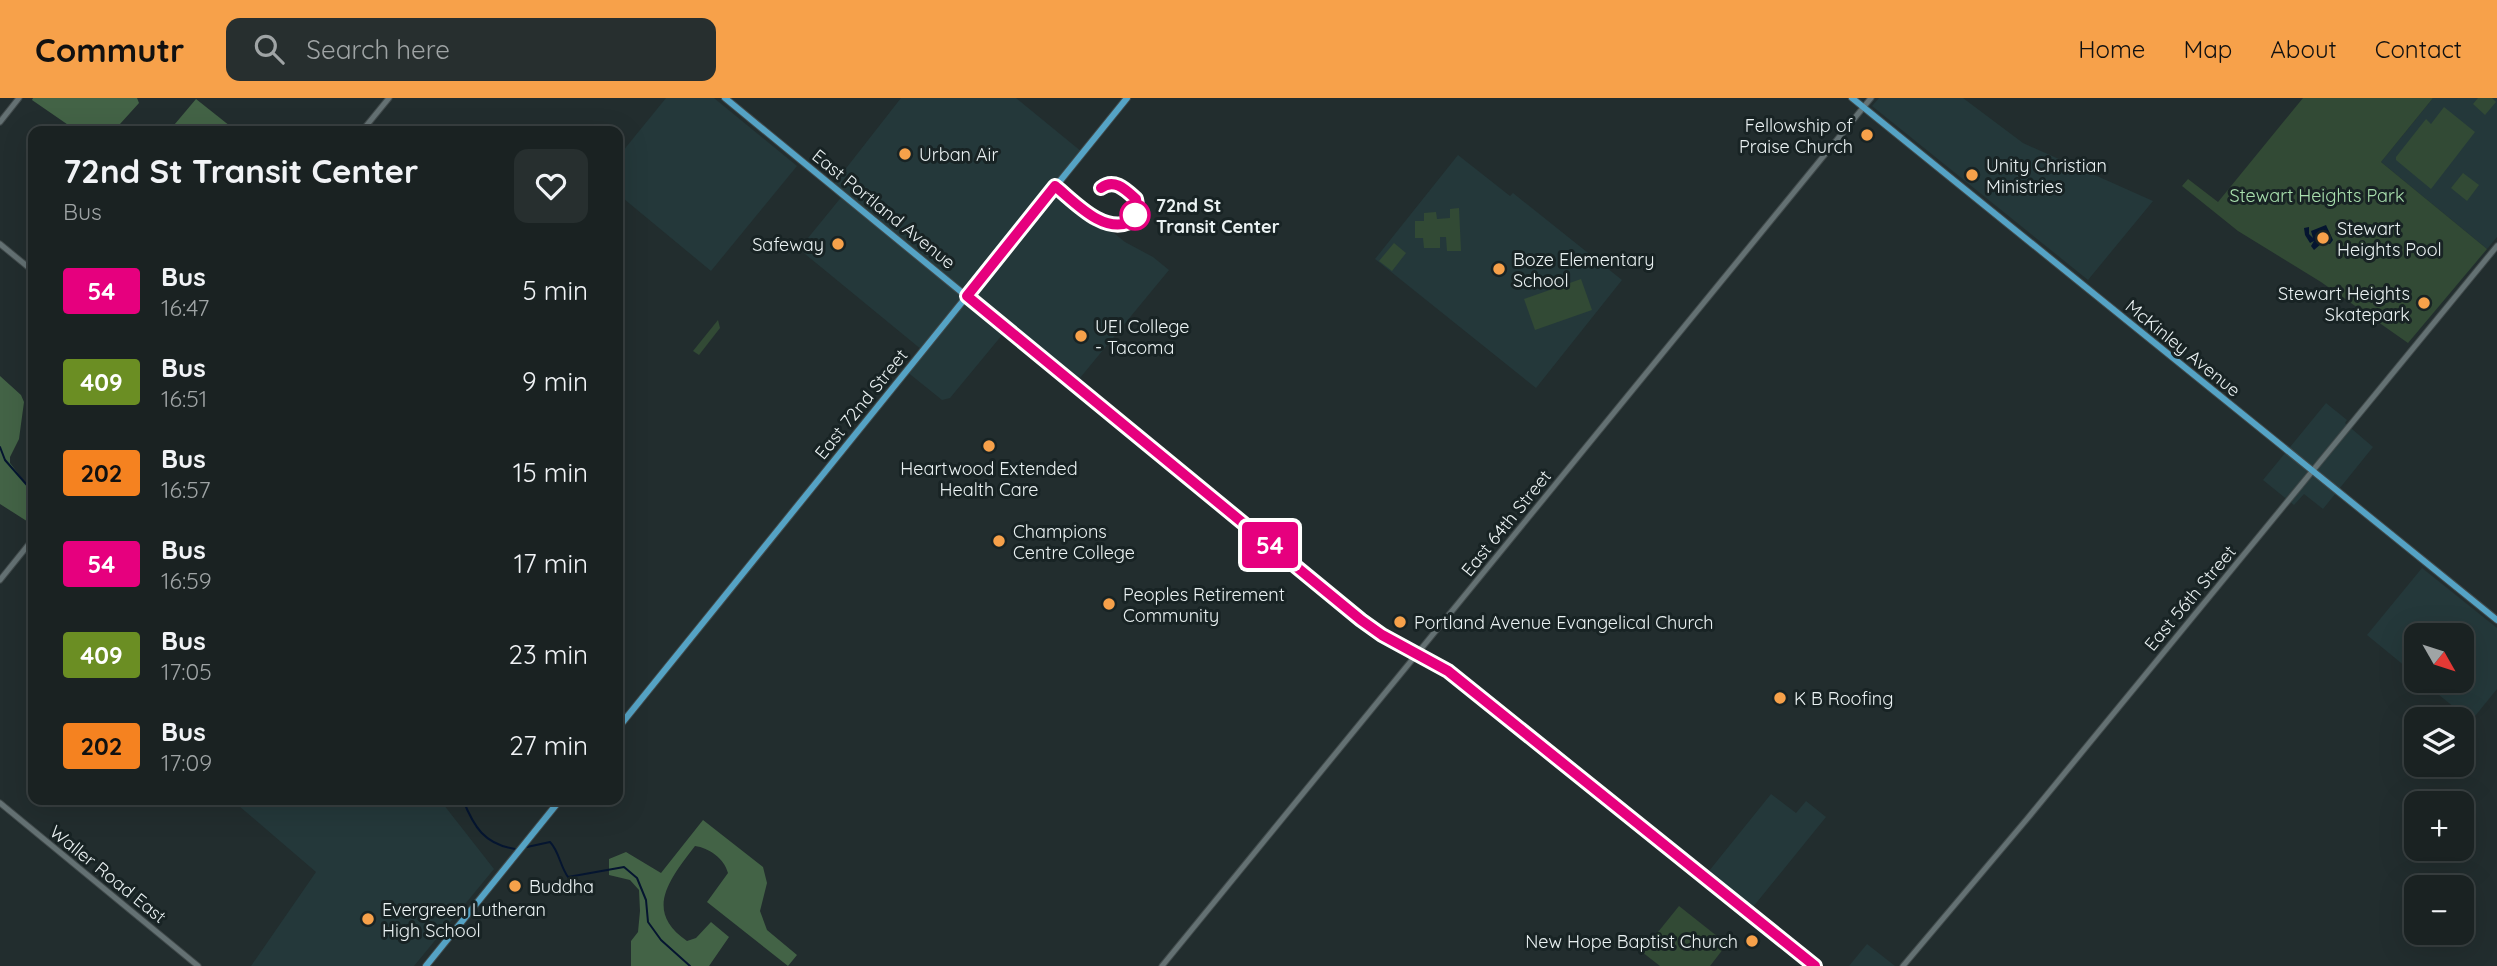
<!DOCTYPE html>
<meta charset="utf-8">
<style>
body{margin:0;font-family:Quicksand,sans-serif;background:#272f2f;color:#f1f3f6;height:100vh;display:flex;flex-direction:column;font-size:26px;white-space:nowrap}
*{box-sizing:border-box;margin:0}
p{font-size:23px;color:#9fa4a5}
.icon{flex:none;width:38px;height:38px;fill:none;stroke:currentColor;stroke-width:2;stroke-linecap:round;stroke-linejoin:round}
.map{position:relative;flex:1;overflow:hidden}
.panel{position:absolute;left:28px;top:28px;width:595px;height:679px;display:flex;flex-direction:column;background:#1a2222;border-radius:14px;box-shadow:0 7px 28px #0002,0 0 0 2px #383f40}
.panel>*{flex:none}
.badge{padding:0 14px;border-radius:5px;font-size:24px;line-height:46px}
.needle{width:46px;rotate:129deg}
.buttons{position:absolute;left:2404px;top:525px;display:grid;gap:14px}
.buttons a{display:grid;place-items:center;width:70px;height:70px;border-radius:14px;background:#1a2222;box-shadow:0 7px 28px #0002,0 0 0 2px #383f40;font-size:35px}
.map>.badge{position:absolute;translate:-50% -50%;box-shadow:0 0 0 4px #fff}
.round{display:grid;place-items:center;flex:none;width:74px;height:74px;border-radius:14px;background:#272f2f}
.head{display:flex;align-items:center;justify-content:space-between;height:119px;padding:0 35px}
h1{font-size:33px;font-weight:700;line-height:52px}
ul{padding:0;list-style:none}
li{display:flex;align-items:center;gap:21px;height:91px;padding:0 35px}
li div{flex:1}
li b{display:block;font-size:26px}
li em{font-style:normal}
li .badge{min-width:77px;font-weight:700;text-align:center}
header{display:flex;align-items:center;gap:42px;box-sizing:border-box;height:98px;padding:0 35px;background:#f7a14a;color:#111}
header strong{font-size:33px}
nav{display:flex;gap:38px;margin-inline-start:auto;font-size:24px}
.search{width:490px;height:63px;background:#272f2f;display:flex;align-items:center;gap:18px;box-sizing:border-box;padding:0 24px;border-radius:14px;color:#9fa4a5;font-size:26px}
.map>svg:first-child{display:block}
.built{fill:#24383a}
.green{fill:#324a35}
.forest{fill:#436346}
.water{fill:#051530}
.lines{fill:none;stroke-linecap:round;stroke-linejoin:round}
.stream{stroke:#051530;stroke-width:2}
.minor-casing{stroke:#414a4b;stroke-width:7}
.major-casing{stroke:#414a4b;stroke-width:8}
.minor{stroke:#647173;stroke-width:5}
.major{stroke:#55a3c5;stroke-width:6}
.line-casing{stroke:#fff;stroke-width:16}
.line{stroke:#e6007e;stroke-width:10}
.poi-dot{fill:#f7a14a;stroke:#182324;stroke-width:2.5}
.stop-dot{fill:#fff;stroke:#e6007e;stroke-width:3.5}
.labels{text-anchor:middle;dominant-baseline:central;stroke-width:6;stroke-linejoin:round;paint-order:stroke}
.poi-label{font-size:18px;fill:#eaf1f2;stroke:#182324;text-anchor:start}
.park-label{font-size:18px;fill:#a9e0ae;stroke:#182324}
.stop-label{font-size:18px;font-weight:bold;fill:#eaf1f2;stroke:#182324;text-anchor:start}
.street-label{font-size:18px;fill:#eaf1f2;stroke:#182324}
</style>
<header>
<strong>Commutr</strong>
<div class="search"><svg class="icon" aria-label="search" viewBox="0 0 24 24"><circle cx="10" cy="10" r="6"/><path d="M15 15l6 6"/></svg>Search here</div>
<nav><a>Home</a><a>Map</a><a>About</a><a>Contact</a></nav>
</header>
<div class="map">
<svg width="2497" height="868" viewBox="0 0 2497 868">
<rect width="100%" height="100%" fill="#222d2e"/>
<!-- built -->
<g class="built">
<path d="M666,0H714L797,68L711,173L618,96V59Z"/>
<path d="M901,0H1016L1082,54L1056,88L1125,144L1153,159L1169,172L1075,286L1007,231L950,300L942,302L906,273L922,252L799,151L843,97L833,87Z"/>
<path d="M1879,0H1963L2023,45L2153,103L2088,182L1872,8Z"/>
<path d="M2433,0H2497V139L2487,151L2381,64Z"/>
<path d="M1458,57L1510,98L1513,95L1622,182L1536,290L1375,161Z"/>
<path d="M2326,305L2347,322L2345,325L2373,349L2323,411L2304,396L2294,407L2263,382Z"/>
<path d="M2422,470L2497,530V591L2471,623L2422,583H2462V537H2417V578L2367,537Z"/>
<path d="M1771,696L1796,715L1806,703L1826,719L1753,809L1709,773Z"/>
<path d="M232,702H440L494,771L414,868H251L316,774Z"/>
<path d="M1867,846L1895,868H1849Z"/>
</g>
<!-- green -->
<g class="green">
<path d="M2303,0H2433L2381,64L2487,151L2408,245L2321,184L2238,133L2182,88L2188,81L2218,104Z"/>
<path d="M2478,0H2492L2496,4L2485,17L2473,6Z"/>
<path d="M2444,9L2475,34L2431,91L2396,62V59L2426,21L2431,26Z"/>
<path d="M2463,75L2479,87L2467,103L2451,90Z"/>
<path d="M1459,110L1461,153H1447L1446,139H1440V150H1424L1423,140H1415V123H1424V115L1436,114L1437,121L1450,120V111Z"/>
<path d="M1394,145L1406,155L1392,173L1379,163Z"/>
<path d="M1581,181L1592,212L1535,232L1524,201Z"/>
<path d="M718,222L720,230L699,257L693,253Z"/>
<path d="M1679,808L1727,846L1710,868H1660L1642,854Z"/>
</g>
<!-- forest -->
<g class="forest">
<path d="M33,0H137L139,5L120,26L121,33H77L32,2Z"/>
<path d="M196,1L230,28L232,33H169Z"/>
<path d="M0,278L21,297L24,304L19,341L10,359V365L33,395V427L0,406Z"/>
<path d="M703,722L763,769L767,785L760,813L767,832L797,857L788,868L707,804L728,775C724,760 709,750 695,748C670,781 643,813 687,843L696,840L711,824L729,839L709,868H631V843L638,834L640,813L639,792L630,782L609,777V761L626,754L661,775Z"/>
</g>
<!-- water -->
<path class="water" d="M2326,127L2333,142L2330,146H2321L2314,152L2311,148L2314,143L2310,145L2305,137L2304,130L2309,129V136L2313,140L2311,133Z"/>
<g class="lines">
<!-- stream -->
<g class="stream">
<path d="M0,349L5,362L33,394"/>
<path d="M463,702C474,729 484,746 515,751"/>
<path d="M527,749L550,744C559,753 560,768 568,779L624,769L637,780L646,802L648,824L661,842L690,868"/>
</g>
<defs>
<g id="minor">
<path d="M0,24L19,0"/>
<path d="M362,33L389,0"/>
<path d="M0,146L33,173"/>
<path d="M0,482L33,441"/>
<path d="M0,705L198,868"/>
<path d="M1162,868L1871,0"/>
<path d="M1903,868L2027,721L2497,148"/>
</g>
<g id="major">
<path d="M725,0L1361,522L1382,537L1448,573L1815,868"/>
<path d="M1852,0L2497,522"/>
<path d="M618,630L1127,0"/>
<path d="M426,868L560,702"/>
</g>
</defs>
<!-- minor casing -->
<use href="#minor" class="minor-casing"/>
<!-- major casing -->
<use href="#major" class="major-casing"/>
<!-- minor -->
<use href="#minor" class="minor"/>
<!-- major -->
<use href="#major" class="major"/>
</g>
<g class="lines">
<defs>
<path id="line" d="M1101,90C1114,80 1125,91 1136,101L1138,113L1130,124C1103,136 1075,104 1055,88L967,198L1361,522L1382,537L1448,573L1815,868"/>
</defs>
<!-- line casing -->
<use href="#line" class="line-casing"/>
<!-- line -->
<use href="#line" class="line"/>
</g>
<!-- markers -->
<g class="poi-dot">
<circle cx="1867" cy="37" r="7"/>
<circle cx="905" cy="56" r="7"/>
<circle cx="1972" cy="77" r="7"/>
<circle cx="2323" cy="140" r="7"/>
<circle cx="838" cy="146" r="7"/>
<circle cx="1499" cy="171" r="7"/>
<circle cx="2424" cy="205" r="7"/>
<circle cx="1081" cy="238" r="7"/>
<circle cx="989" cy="348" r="7"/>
<circle cx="999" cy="443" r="7"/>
<circle cx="1109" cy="506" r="7"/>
<circle cx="1400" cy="524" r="7"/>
<circle cx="1780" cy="600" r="7"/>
<circle cx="515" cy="788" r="7"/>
<circle cx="368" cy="821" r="7"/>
<circle cx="1752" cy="843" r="7"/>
</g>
<circle class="stop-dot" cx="1135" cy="117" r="14"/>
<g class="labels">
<!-- poi labels -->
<g class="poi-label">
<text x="1853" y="27" text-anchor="end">Fellowship of<tspan x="1853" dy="21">Praise Church</tspan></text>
<text x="919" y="56">Urban Air</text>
<text x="1986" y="67">Unity Christian<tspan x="1986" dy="21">Ministries</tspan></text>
<text x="2337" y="130">Stewart<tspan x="2337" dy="21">Heights Pool</tspan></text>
<text x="824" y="146" text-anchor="end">Safeway</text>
<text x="1513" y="161">Boze Elementary<tspan x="1513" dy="21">School</tspan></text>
<text x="2410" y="195" text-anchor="end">Stewart Heights<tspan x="2410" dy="21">Skatepark</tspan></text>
<text x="1095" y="228">UEI College<tspan x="1095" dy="21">- Tacoma</tspan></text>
<text x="989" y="370" text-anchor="middle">Heartwood Extended<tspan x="989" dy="21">Health Care</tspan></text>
<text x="1013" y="433">Champions<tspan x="1013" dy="21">Centre College</tspan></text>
<text x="1123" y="496">Peoples Retirement<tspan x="1123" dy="21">Community</tspan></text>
<text x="1414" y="524">Portland Avenue Evangelical Church</text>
<text x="1794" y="600">K B Roofing</text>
<text x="529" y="788">Buddha</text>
<text x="382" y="811">Evergreen Lutheran<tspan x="382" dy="21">High School</tspan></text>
<text x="1738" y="843" text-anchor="end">New Hope Baptist Church</text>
</g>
<!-- park labels -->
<g class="park-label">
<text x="2317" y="97">Stewart Heights Park</text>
</g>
<!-- stop labels -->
<g class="stop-label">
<text x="1156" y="107">72nd St<tspan x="1156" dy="21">Transit Center</tspan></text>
</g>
<!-- street labels -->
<g class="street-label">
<text transform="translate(884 111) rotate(39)">East Portland Avenue</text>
<text transform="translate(2183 250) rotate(39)">McKinley Avenue</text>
<text transform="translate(861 306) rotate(-51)">East 72nd Street</text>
<text transform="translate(1506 425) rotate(-51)">East 64th Street</text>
<text transform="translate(2190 500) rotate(-50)">East 56th Street</text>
<text transform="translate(108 776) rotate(39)">Waller Road East</text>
</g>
</g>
</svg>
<div class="buttons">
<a><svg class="needle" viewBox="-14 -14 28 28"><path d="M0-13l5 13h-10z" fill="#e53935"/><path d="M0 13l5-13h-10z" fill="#9fa4a5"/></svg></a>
<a><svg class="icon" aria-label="layers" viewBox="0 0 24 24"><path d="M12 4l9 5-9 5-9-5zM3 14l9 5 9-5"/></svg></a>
<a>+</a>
<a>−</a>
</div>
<b class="badge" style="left:1270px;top:447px;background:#e6007e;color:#fff">54</b>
<section class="panel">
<div class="head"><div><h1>72nd St Transit Center</h1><p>Bus</p></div><a class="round"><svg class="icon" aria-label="heart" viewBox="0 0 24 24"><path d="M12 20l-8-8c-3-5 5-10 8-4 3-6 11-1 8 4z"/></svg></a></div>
<ul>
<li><span class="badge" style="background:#e6007e;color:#fff">54</span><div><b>Bus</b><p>16:47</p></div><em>5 min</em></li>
<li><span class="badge" style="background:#6b8e23;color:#fff">409</span><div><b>Bus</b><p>16:51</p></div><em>9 min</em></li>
<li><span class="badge" style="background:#f58220;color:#111">202</span><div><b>Bus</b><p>16:57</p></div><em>15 min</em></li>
<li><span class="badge" style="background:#e6007e;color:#fff">54</span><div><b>Bus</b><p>16:59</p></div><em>17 min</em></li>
<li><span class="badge" style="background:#6b8e23;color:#fff">409</span><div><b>Bus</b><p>17:05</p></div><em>23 min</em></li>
<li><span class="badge" style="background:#f58220;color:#111">202</span><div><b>Bus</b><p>17:09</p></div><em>27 min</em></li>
</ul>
</section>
</div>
